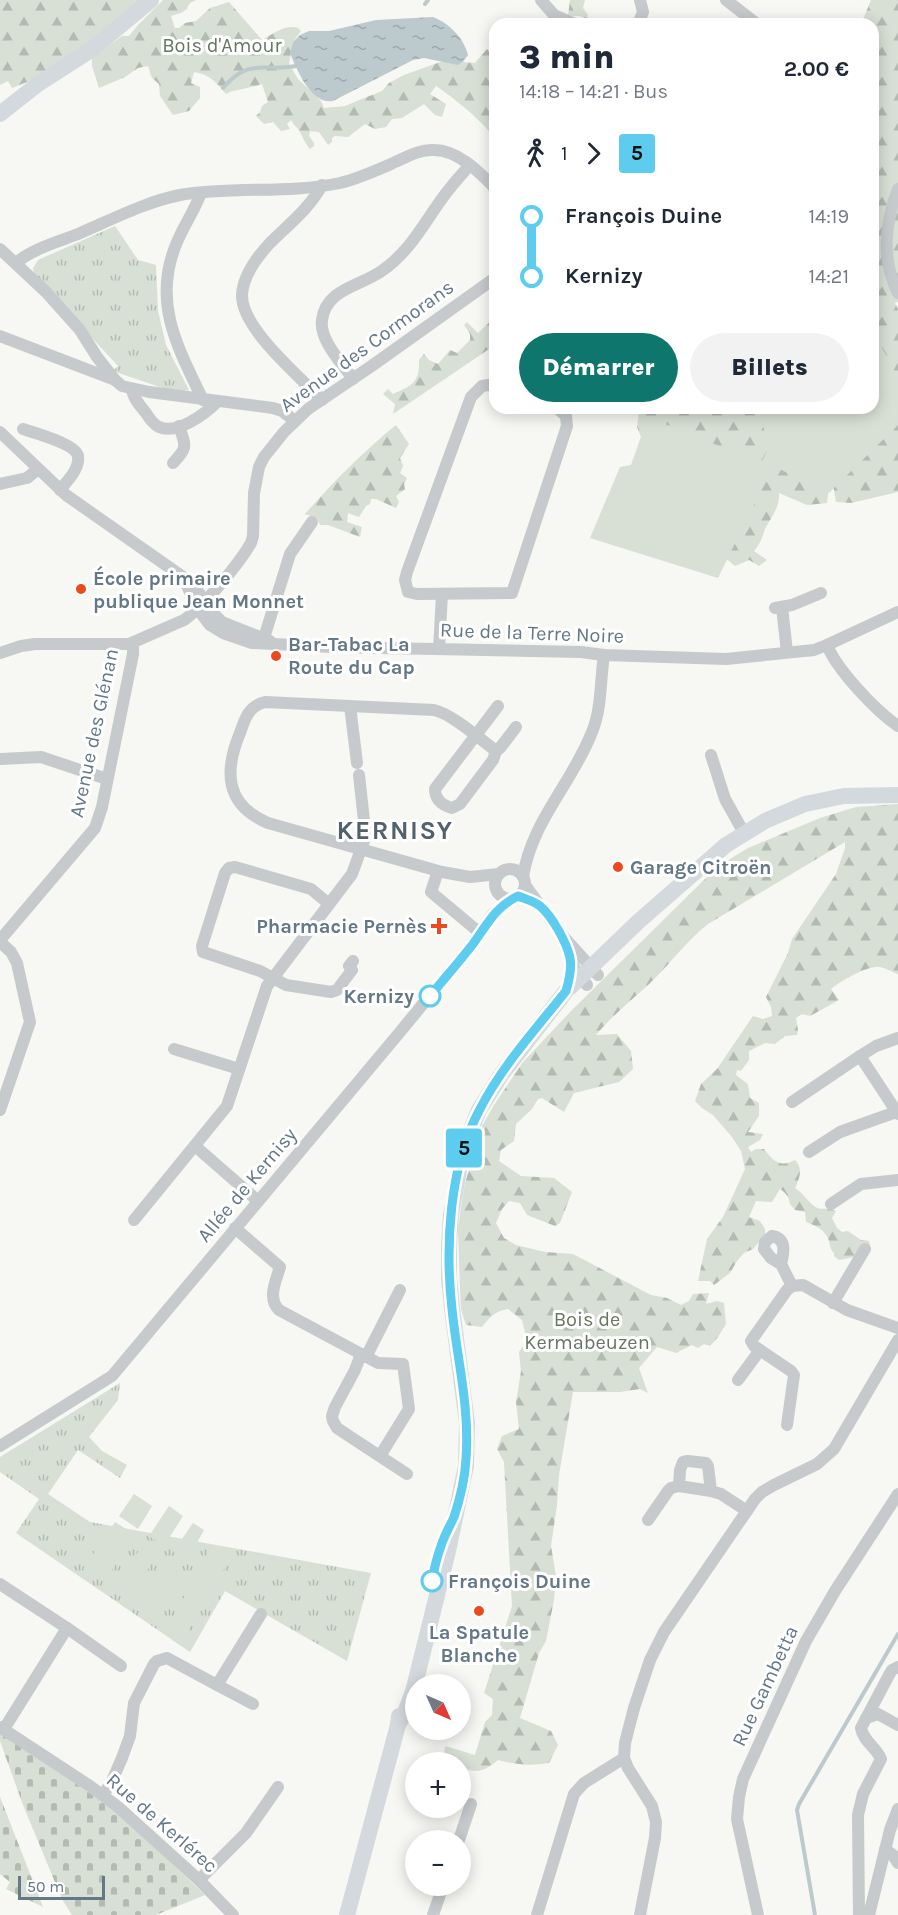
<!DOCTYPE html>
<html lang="fr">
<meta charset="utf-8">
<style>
body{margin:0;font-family:Karla,sans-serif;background:#f2f2f3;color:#1f2937;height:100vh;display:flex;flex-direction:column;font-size:22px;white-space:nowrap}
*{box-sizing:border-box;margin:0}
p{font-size:20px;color:#747a83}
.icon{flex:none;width:33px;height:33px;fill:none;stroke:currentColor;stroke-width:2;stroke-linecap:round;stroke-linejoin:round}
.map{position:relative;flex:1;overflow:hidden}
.details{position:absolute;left:489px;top:18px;width:390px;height:396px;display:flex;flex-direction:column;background:#fff;border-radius:18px;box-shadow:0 3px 15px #0003}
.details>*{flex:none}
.badge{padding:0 12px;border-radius:4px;font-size:21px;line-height:39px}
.needle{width:39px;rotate:135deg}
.buttons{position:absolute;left:405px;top:1674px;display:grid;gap:12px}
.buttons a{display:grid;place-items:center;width:66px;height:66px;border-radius:50%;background:#fff;box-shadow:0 3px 15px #0003;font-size:30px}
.scale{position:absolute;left:18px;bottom:15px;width:87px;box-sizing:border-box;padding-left:6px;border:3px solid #647886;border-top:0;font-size:16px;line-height:21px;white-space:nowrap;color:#647886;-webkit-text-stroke:4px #fff;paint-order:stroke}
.map>.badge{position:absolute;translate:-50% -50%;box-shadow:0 0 0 3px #fff}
.legs{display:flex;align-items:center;gap:9px;height:66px;padding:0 30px;font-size:20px}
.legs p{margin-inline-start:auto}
.summary{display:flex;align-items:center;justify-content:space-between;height:102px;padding:0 30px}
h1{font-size:33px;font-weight:800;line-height:45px}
.primary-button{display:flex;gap:12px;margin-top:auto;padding:12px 30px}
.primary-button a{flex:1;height:69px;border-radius:36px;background:#0f766e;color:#fff;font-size:24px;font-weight:800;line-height:69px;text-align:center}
.primary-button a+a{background:#f2f2f3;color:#1f2937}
ul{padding:0 30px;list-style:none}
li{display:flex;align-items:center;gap:21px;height:60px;font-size:22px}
li i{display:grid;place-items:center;width:9px;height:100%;margin:0 8px;background:currentColor}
li i::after{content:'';width:15px;height:15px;margin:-8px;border:4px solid;border-radius:50%;background:#fff}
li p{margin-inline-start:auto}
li:first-child i{background:linear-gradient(#0000 50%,currentColor 0)}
li:last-child i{background:linear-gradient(currentColor 50%,#0000 0)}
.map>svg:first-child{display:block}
.grass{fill:url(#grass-tufts)}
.forest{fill:url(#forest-firs)}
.cemetery{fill:url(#cemetery-stones)}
.garden{fill:#d8dfd4}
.water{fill:url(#water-ripples)}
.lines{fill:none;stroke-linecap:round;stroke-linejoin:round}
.stream{stroke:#bcc9cd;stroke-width:4}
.minor{stroke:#c6cacd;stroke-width:12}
.major{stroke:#d4d9dd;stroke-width:16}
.line-1-casing{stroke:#fff;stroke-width:14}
.line-1{stroke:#5dccef;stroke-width:9}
.poi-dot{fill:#ec491e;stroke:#fff;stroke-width:2}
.stop-1-dot{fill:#fff;stroke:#5dccef;stroke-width:3}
.labels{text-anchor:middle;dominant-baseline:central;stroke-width:6;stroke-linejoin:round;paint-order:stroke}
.park-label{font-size:20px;fill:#65785f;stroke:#fff}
.street-label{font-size:20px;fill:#647886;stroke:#fff}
.poi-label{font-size:20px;font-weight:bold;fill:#647886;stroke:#fff;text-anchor:start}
.stop-label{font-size:20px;font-weight:bold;fill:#647886;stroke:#fff;text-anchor:end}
.district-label{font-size:26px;font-weight:bold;letter-spacing:1.5px;fill:#53616b;stroke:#fff}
</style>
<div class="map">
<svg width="898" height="1915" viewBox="0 0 898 1915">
<defs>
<pattern id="grass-tufts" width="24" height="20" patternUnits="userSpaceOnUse" patternTransform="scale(1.5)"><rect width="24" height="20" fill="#d8dfd4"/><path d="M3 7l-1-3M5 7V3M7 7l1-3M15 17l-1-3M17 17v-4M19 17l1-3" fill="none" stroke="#b3bab2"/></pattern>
<pattern id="forest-firs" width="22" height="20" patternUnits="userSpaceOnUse" patternTransform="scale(1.5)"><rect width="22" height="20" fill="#d8dfd4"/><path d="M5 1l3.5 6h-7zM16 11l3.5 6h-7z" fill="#b3bab2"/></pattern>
<pattern id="cemetery-stones" width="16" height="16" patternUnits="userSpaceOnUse" patternTransform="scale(1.5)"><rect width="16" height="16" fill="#d8dfd4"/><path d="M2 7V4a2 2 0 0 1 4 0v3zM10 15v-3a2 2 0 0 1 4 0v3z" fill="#b3bab2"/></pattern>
<pattern id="water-ripples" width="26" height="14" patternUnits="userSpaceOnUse" patternTransform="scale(1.5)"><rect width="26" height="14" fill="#bcc9cd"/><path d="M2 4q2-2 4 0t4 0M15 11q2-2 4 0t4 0" fill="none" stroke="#9ca8ac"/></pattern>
</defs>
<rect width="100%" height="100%" fill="#f7f7f3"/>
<!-- grass -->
<g class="grass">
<path d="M115,226L138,260L156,265L158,311L166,345L189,390L174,392L113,371L118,366L34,275L33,268L38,260Z"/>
<path d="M120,1383L118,1400L89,1437L102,1451L127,1465L120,1478L78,1450L48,1494L90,1522L371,1573L347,1661L225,1591L190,1652L16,1533L39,1499L0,1472V1457Z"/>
</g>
<!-- forest -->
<g class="forest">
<path d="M0,0H142L117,23L37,78L12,88L8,81L0,85Z"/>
<path d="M163,0H196C192,3 189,1 187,9L181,13L171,16L175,28H179L185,23L196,21L210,8L229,2L262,40C273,34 286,24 298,28L301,31L293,42L289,64L298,79L321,101L324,108L345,106L357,101L382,91L389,83L404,75L443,61L457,64L463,62L475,63L487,49L495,58V141C490,126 450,95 436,86L430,94L446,104L442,117L435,115L424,104L402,118L392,119L386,127L375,129L365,124L348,137L335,136L332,138V142L328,145L319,132L310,131L309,136L314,143V146L310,149C303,142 301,129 294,125L291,120L287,124L290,129L281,131L273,122L264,124L256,116L260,112L262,106L268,102L262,84C251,88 233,90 226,94C216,82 209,74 194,72L191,83L200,87V98L189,111L173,115L160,96L159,84L152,78L148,66L138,68L125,77L99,88L92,66V58L122,36H129L138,25Z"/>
<path d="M570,0H585L583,8L588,15L587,19L580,16H568Z"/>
<path d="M871,0H898V302L895,303L898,309V492L851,503L836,502L832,478L880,428L873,353V24H861Z"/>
<path d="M495,317V345L393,414L395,404L383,394L388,389L393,394C411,386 420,383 419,360L424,354L429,360L438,364L450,350L457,353L470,340V334L464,325L467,322L478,333Z"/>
<path d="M626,408H838L827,503L807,505L779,493C780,508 771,517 765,529C762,538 760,544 754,551L767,560L759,566L749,560L735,566L724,557L643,442L637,427L639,411Z"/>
<path d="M396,425L409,444L400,458L403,466L400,473L407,478L404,484L405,489L396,496L399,502L396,508L376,499H371L370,504L366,506L359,517L348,513L347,522L362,527L360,537L328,525H320L317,518L305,514C333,482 363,452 396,425Z"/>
<path d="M898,804V974C892,972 886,968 880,967C868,965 841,981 831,989L839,1000L810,1016L802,1014L796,1018L798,1030L797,1035L785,1036L775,1044L765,1043L749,1051V1060L741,1071L737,1070L736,1075L748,1084L750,1098L759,1103V1116L748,1132L763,1134L760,1140L748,1147L751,1152L756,1149H764C773,1161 780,1168 795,1160C803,1168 800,1178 795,1188C807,1195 812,1213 828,1208L836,1211L832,1218L837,1228L842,1232L848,1231L861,1240L869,1241L870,1246L854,1257L839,1260L834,1256V1253C828,1247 831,1241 826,1235C821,1227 813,1225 806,1222L805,1212L795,1210L790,1204C789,1197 786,1193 780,1189L772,1202L756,1201L749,1217L760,1221L765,1229V1235L753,1249L744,1253L737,1261L730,1273L714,1285L710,1281H698L707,1239L723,1217L745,1169L741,1151L732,1137L713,1115L702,1108L695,1101L701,1084L717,1069L753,1016L763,1019L772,1016L771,1007L766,997L788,953L792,939L836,874L845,848V842L708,924C685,942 668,967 646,987C628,1003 611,1017 596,1035L617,1034L631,1051L633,1069L619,1082L574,1093L564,1112L542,1098L538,1099L532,1109L516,1124L514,1141L501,1150L499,1161L521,1176L554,1178L572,1192L560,1223L555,1226L527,1215L520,1203L509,1201L502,1209L496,1223L504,1238L516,1245L545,1252L573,1254L651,1295L667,1298L681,1305L689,1301L693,1294L709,1293L706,1304L717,1301L724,1303L726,1324L718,1337L710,1346L704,1344L698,1348L692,1345L676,1353L657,1347L639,1368L648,1393L640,1389L620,1392H573L559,1475L557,1505L551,1546L556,1576L554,1600L546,1641L539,1653L520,1718L551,1731L558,1745L549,1763C530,1766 517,1765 498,1760C483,1772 479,1773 461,1768L460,1762H447L444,1756L445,1746L475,1755L485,1722L492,1715L493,1699L484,1693L512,1606L504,1462L497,1449L502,1436L519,1429L516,1402L521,1371L519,1352L527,1340L522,1320L508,1309C495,1311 490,1317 482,1327L466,1325L461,1309L460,1289L458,1229L464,1188L478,1133L494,1105L523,1062L572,1010L709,875L730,859L748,848L820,818L856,807Z"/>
</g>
<!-- cemetery -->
<g class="cemetery">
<path d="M0,1732L119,1813L205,1895L156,1915H72L62,1899L23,1805L0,1741Z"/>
<path d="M0,1797L43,1907L6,1889L10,1882L0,1874Z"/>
</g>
<!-- garden -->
<g class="garden">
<path d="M880,344L898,378V425L829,493L773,466L718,578L590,538L620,467L631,465L648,417L761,463L769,447L758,408H873V348Z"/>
<path d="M134,1494L152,1506L138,1529L119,1516Z"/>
<path d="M169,1506L183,1516L164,1546L149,1536Z"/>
<path d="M115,1522L134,1534L105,1582L83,1569Z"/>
<path d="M193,1523L204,1530L187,1561L173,1552Z"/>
<path d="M145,1542L159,1552L130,1597L113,1587Z"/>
<path d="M212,1546L231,1557L187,1633L170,1623Z"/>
<path d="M169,1558L183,1568L158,1615L138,1603Z"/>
</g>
<!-- water -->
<path class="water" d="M433,17C449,23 464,38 468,55L463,62L458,65L424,58L413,60L333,101C311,105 297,70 290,53L293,42L300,35L309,31H329L376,20Z"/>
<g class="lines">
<!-- stream -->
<g class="stream">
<path d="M425,4L428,0"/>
<path d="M223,88C251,55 266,74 300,65"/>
<path d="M815,1915L797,1810L799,1804L898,1634"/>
</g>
<!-- minor -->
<g class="minor">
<path d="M541,0L554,15L575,24"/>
<path d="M726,0L757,24"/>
<path d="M638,24L643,12L640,0"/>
<path d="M898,189C885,223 881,259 898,293"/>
<path d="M201,193C194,212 182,228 175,247C153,304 178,348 203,400"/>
<path d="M0,249L46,292L80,330L97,357L115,380L122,386L149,392L273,408L282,411L295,421"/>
<path d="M16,263C32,249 58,242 78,234C111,220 145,202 180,195C233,186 288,194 340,183C357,179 375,171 391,164C405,158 419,149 434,150C458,150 479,172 495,188"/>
<path d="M0,336L115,380"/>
<path d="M353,379C342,363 319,340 322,320C326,288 362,286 383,270C409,252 423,225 441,200C450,187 460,176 470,165"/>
<path d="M495,384L482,386L471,397L407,572L405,580L408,592L417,594L512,593L567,426L566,416L557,408"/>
<path d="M132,389C133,398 140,406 146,413C149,418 153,424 159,427C177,435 205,414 217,402"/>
<path d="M322,400C300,377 241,328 242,295C243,276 257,257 270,243C288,225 310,208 322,185"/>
<path d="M23,429C35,433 76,444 78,456C80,469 67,481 60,490"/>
<path d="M0,432L66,495L193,584L212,612L222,622L270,641"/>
<path d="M173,463C188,447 186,447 179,426"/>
<path d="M0,484L27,478L38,469"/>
<path d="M184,579L197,608L210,625L223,633L252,643L332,647L581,652L604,655L726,659L814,650L827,645L898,612"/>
<path d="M782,607L787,652"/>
<path d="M775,608L792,605L821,593"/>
<path d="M264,638L290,554L312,522"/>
<path d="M827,645C837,670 876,711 898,726"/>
<path d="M439,649L442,594"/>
<path d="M0,653L21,646L35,644H129L184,620C204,606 239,564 251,543L253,536L254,493L259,467L264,457L284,432L308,409L373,365L495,278"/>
<path d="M350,706L357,763"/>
<path d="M498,706L435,789C435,800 442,805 452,808L460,804L493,760L496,751C480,739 452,714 434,710L265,702C249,706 245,718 240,733C224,771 225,805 268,823L442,872L470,877L499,874"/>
<path d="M496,751L500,748L516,727"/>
<path d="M711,755L725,799L744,833"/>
<path d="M0,759L41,757L107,779"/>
<circle cx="510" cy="884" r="15"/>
<path d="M436,877L431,892L480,933"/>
<path d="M523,877C531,822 573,782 592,732C602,708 600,681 604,655"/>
<path d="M525,885L561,934L598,975"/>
<path d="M329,904L311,889L235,867L229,868L225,873L202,946L203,952L260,971L286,985L331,992L337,990L352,970L349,966L353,961"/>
<path d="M0,940L95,828L102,807L133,654V643"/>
<path d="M0,942L11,952L17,963L30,1022L0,1110"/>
<path d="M564,943L576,972L587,985"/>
<path d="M174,1049L239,1069"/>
<path d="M860,1056L876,1046L898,1038"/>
<path d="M792,1102L860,1056L898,1114"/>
<path d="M195,1146L258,1201"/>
<path d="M809,1152L840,1132L896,1112"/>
<path d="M831,1204L861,1184L898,1180"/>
<path d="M134,1220L227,1106L267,986L352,874L364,841L365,830L359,775"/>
<path d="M235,1228L280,1267C276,1281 267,1298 279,1310L378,1363L403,1364L409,1409L380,1456"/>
<path d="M781,1264C784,1252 787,1239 772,1236L765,1242L764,1249L771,1258L781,1264L792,1286"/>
<path d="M833,1303L865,1249"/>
<path d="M361,1354L355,1370L335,1407L332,1416L333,1421L337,1428L349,1436L407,1474"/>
<path d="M366,1357L400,1290"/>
<path d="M738,1380L760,1350"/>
<path d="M787,1425L794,1375L791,1371L754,1346L751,1341L787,1290L792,1286L803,1285L847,1310L898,1328"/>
<path d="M0,1446L112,1376L400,1032L473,943L493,914L512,899"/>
<path d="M711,1491L679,1486L680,1470L683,1462L688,1461L706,1463L708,1466L711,1491L721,1494L747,1511"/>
<path d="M648,1520L668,1491L671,1488L679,1486"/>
<path d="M0,1584L67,1628L4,1729"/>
<path d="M67,1628L121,1666"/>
<path d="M217,1685L253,1704"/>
<path d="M866,1718L878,1714L898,1725"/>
<path d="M0,1727L90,1786L117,1806L199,1880L233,1915"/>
<path d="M103,1795L112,1781L122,1758L130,1736L134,1703L154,1664L157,1661L167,1658L217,1685L261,1614"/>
<path d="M459,1840L471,1804"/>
<path d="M885,1849L893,1855L898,1863"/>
<path d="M199,1880L246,1833L278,1787"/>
<path d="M433,1915L443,1886"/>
<path d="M537,1915L574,1794L584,1783L624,1758"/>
<path d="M640,1915L655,1838L656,1822L652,1806L628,1768L624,1758L625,1743L634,1708L650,1660L664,1632L755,1499L762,1492L774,1485L817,1464L834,1449L898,1340"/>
<path d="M758,1915L737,1819L739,1797L743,1779L806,1641L835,1591L898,1494"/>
<path d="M859,1915L858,1815L863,1794L881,1759C876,1747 863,1741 861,1728L889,1675L892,1670L898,1667"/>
<path d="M869,1915L890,1830L898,1809"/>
</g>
<!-- major -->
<g class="major">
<path d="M0,114L38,84L91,50L151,0"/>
<path d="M398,1725L406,1710L413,1692L448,1551L466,1466L467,1423L452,1308L449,1278V1245L451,1215L459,1170L467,1139L479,1110L501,1075L566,991L639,921L726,845L765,821L805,804L844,796L898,795"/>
<path d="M347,1915L398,1725L399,1716"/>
</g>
</g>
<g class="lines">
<defs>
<path id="line-1" d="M430,996C444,979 459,962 473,944C487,925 495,907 518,896C525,899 534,901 540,906C552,916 567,943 570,958C572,969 569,981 566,991C536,1029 502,1066 480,1109C449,1166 445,1246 452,1309C457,1359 470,1408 466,1459C465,1478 460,1499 454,1517C450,1526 444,1536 441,1546C437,1557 434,1569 432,1581"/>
</defs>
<!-- line-1 casing -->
<use href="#line-1" class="line-1-casing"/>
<!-- line-1 -->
<use href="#line-1" class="line-1"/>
</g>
<!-- markers -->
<g class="poi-dot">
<circle cx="81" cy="589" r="6"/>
<circle cx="276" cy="656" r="6"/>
<circle cx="618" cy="867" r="6"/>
<path d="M436 917h6v6h6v6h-6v6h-6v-6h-6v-6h6z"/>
<circle cx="479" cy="1611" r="6"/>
</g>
<g class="stop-1-dot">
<circle cx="430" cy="996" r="10"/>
<circle cx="432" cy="1581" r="10"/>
</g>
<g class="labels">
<!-- park labels -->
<g class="park-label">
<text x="222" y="45">Bois d'Amour</text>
<text x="587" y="1319">Bois de<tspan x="587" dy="23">Kermabeuzen</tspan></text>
</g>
<!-- street labels -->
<g class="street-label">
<text transform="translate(367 346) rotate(-36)">Avenue des Cormorans</text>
<text transform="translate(532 633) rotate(2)">Rue de la Terre Noire</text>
<text transform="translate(94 733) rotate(-78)">Avenue des Glénan</text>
<text transform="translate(247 1185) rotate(-50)">Allée de Kernisy</text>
<text transform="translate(765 1686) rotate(-65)">Rue Gambetta</text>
<text transform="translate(162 1823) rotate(41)">Rue de Kerlérec</text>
</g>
<!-- poi labels -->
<g class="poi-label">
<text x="93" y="578">École primaire<tspan x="93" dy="23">publique Jean Monnet</tspan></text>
<text x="288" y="644">Bar-Tabac La<tspan x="288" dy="23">Route du Cap</tspan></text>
<text x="630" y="867">Garage Citroën</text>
<text x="427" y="926" text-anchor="end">Pharmacie Pernès</text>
<text x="479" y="1632" text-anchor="middle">La Spatule<tspan x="479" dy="23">Blanche</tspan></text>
</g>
<!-- stop labels -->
<g class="stop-label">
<text x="414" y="996">Kernizy</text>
<text x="448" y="1581" text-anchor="start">François Duine</text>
</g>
<!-- district labels -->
<g class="district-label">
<text x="395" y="830">KERNISY</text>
</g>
</g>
</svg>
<div class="buttons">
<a><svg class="needle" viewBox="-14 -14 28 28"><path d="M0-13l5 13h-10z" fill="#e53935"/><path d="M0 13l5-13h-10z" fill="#747a83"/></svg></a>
<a>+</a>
<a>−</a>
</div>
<div class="scale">50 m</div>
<b class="badge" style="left:464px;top:1148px;background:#5dccef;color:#111">5</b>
<section class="details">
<div class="summary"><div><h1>3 min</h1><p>14:18 – 14:21 · Bus</p></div><b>2.00 €</b></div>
<div class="legs"><svg class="icon" aria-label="walk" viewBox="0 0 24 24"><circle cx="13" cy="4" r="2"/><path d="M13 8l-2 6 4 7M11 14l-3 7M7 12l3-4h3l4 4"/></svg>1<svg class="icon" aria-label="forward" viewBox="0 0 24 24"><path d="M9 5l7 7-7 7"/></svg><b class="badge" style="background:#5dccef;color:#111">5</b></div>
<ul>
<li><i style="color:#5dccef"></i><b>François Duine</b><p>14:19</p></li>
<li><i style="color:#5dccef"></i><b>Kernizy</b><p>14:21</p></li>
</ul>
<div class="primary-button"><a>Démarrer</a><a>Billets</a></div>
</section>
</div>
